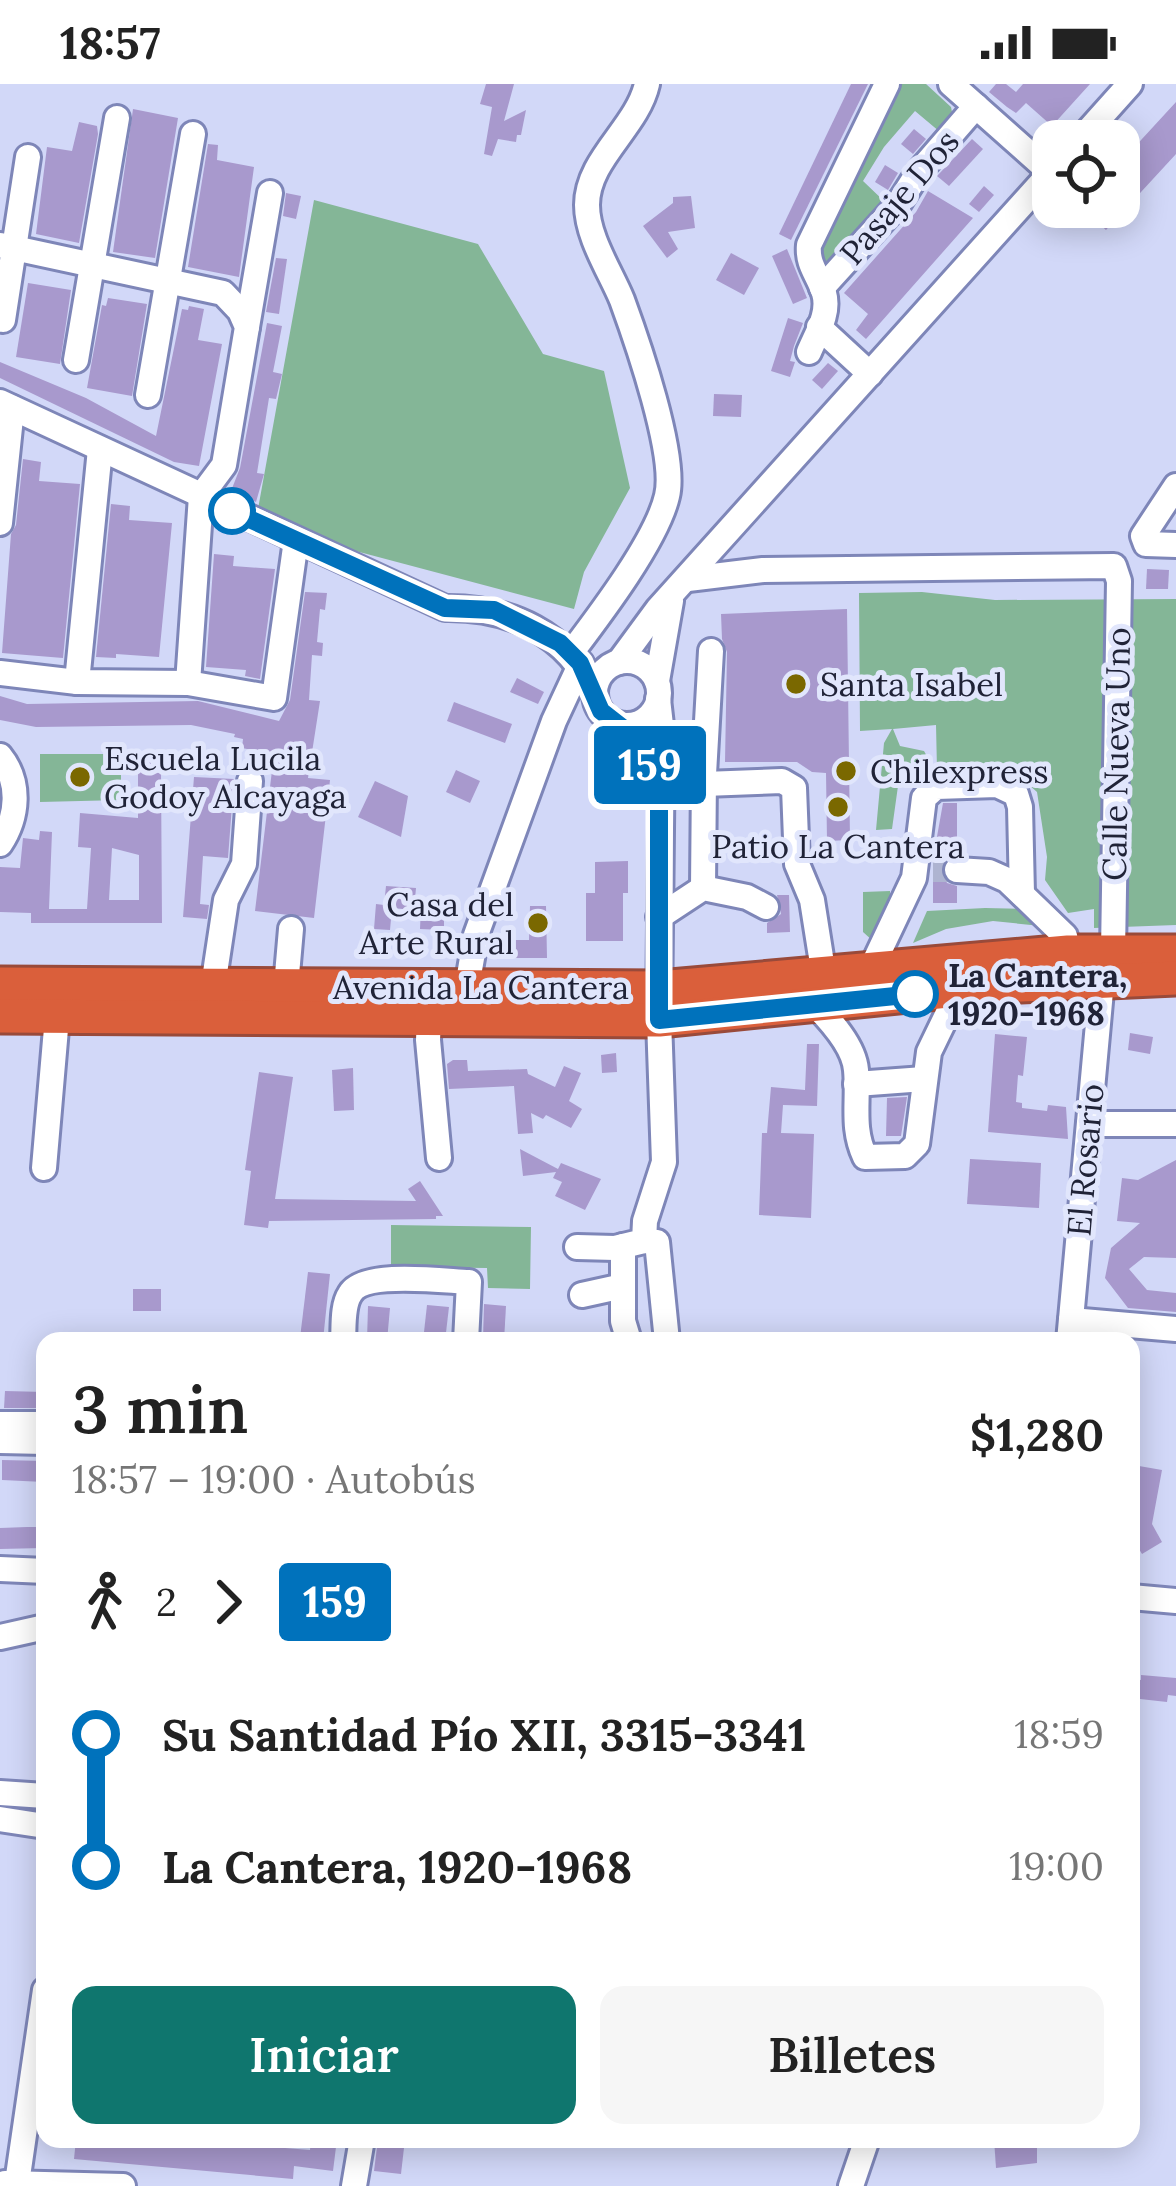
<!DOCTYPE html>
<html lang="es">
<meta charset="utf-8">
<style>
body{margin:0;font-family:Lora,serif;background:#f6f6f6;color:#222;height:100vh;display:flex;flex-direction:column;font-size:45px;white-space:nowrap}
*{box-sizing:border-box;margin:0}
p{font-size:39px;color:#767676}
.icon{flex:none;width:66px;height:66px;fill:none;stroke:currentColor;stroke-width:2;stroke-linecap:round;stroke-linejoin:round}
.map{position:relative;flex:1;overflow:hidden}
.panel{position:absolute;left:36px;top:1248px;width:1104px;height:816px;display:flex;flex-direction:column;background:#fff;border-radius:24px;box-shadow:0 6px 30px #0003}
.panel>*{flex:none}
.badge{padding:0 24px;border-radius:9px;font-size:42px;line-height:78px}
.tools{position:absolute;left:1032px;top:36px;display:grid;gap:24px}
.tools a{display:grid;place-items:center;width:108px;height:108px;border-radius:24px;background:#fff;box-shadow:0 6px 30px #0003;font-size:60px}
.map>.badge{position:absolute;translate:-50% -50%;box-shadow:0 0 0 6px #fff}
.legs{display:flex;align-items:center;gap:18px;height:132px;padding:0 36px;font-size:39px}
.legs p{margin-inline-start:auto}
.summary{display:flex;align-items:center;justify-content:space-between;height:204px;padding:0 36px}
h1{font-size:66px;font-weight:600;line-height:90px}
.primary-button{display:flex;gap:24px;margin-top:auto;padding:24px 36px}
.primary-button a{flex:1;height:138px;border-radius:24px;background:#0f766e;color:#fff;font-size:48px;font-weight:600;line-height:138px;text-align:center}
.primary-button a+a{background:#f6f6f6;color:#222}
ul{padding:0 36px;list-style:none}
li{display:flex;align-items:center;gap:42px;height:132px;font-size:45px}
li i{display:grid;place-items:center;width:18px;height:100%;margin:0 15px;background:currentColor}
li i::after{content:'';width:30px;height:30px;margin:-15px;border:9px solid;border-radius:50%;background:#fff}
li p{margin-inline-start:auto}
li:first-child i{background:linear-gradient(#0000 50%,currentColor 0)}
li:last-child i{background:linear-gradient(currentColor 50%,#0000 0)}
.status{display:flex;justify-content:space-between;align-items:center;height:84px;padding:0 60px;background:#fff;direction:ltr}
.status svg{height:33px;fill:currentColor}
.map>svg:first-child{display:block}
.green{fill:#84b697}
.building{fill:#a899cd;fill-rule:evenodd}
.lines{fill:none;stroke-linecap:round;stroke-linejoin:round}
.minor-tunnel{stroke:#aeb4d1;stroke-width:24;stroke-dasharray:24 12;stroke-linecap:butt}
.minor-casing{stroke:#7e86b8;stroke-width:30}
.highway-casing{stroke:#994a3a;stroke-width:39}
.minor{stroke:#fff;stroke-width:24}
.highway{stroke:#da5f3b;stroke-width:33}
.line-1-casing{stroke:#fff;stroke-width:27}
.line-1{stroke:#0072bc;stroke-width:18}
.stop-1-dot{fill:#fff;stroke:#0072bc;stroke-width:6}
.poi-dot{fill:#7a6800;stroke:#e1e6fc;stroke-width:4.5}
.labels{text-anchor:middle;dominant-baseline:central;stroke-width:10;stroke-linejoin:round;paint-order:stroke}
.street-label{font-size:33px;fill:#202337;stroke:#e1e6fc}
.poi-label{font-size:33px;fill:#202337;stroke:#e1e6fc;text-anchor:start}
.stop-label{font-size:33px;font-weight:bold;fill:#202337;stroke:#e1e6fc;text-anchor:start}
</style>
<div class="status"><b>18:57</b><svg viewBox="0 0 49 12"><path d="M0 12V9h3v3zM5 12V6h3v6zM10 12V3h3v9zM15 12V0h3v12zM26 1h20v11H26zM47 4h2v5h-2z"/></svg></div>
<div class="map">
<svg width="1176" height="2102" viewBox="0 0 1176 2102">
<rect width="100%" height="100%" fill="#d2d8f8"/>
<!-- green -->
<g class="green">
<path d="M900,0H926L951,23L953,33L940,48L915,27L884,63L863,97L886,119L831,181L821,179L819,162Z"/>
<path d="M314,116L478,160L543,270L604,287L630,404L584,488L574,525L348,465L258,425Z"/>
<path d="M922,508L995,516L1176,515V841L1094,844V825L1068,829L1045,796L1047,773L1037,708L1020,693L954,691L950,685H937L936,641L893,645L900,662L924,667L928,674L919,691L898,702L892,745L876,746L884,659L892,645L860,647L859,509Z"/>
<path d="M40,670H121V716L40,718Z"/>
<path d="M890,807V824L873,857L863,848V808Z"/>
<path d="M985,824L1024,825L1051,843L993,837L946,845L913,859L927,827Z"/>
<path d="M391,1141L531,1143L530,1205L488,1204L487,1184L391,1183Z"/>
</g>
<!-- building -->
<g class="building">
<path d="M486,0H514L504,37L526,26L521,51H517L516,58L498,55L492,72L484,70L492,23L480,20Z"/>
<path d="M851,0H868L791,156L779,150Z"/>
<path d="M996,0H1006L1016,8L1023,0H1090L1052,42L1026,19L1016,29L1007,23L989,8Z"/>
<path d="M1176,18V70L1106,146L1081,123H1119V80Z"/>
<path d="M133,25L178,34L155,174L113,168Z"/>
<path d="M79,38L97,42L98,50L79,159L36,150L47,63L72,67Z"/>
<path d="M914,45L926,55L913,70L901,60Z"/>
<path d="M972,55L983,65L949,102L937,92Z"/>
<path d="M208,60L218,61L217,76L254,83L239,193L188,183Z"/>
<path d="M885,81L898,89L888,106L875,98Z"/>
<path d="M984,102L994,111L979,128L969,120Z"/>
<path d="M928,107L973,134L866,255L856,246L868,230L844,209L916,128Z"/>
<path d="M286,109L301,112L296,135L283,132Z"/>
<path d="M691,112L695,144L668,148L678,165L667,174L643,142L673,119V113Z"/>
<path d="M787,165L807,214L793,220L772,172Z"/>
<path d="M731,169L759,184L744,211L716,196Z"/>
<path d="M276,174L287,175L279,230L266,228Z"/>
<path d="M28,199L71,206L60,280L16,273Z"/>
<path d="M108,214L147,220L132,312L87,304L102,221L106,222Z"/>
<path d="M189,222L204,225L198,256L222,260L199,382L174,378L0,294V278L86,314L156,352L182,225L188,226Z"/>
<path d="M788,234L803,239L794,262L790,277L795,278L790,293L771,287Z"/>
<path d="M267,239L282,242L273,288L282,290L276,315L269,314L257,389L264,390L256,418L231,407L240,384Z"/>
<path d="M828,279L838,287L822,305L812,296Z"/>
<path d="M714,310L742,311L741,333L713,332Z"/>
<path d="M23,375L41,378L39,397L80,400L63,574L2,569L11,450L16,441Z"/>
<path d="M111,420L130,422L129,436L172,439L159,573L116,570V574L96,573Z"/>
<path d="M214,470L234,472L233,482L275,485L260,595L245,592L246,586L206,583Z"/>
<path d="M1147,485L1169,486L1168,505H1146Z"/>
<path d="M305,508L327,509L325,526L320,525L317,558L323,559L322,572L312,571L309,616L320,617L308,694L330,696L314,834L255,827L274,670L242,664L243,655L234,653L235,650L191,641L36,643L0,636V612L27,620L198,617L279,637L290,616Z"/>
<path d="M847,525L850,756L827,757L826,689L812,688L797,678H725L727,568L722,555L721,530Z"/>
<path d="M517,594L544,608L538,620L510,608Z"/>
<path d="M454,618L512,640L505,659L447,637Z"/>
<path d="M138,675H153V689H161L162,839H31V829L0,828V783L20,784L23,754L39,756L40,747L52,748L49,825H87L91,764L78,763L80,729L138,734ZM112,764L139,771V816H109Z"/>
<path d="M456,686L480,697L470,719L446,708Z"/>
<path d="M194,693L234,695L228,774L203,772L200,820L209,821L207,835L183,833Z"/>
<path d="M375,697L408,712L401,753L358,733Z"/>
<path d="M943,719H957V770L944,776L941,786L947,799L957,802V819H933V775Z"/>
<path d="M628,777V809H623V857H586V809H595V778Z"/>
<path d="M386,802L416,804L414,826L392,824L390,846L374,845L376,820L384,821Z"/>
<path d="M777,811H789L790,848L767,849V839L781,830Z"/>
<path d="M421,821H449V836H444V846L420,845Z"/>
<path d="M530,822H546L547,874H489L492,856H529Z"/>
<path d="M1130,949L1153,953L1150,970L1128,966Z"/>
<path d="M995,950L1027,953L1023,992L1018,991L1016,1018L1022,1019V1024L1047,1027L1048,1021L1066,1023L1068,1055L988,1048Z"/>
<path d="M807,960H819L817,1022L783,1021L781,1049L814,1050L811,1134L759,1131L762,1049H767L771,1003L805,1006Z"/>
<path d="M616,969L617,988L602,989L601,971Z"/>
<path d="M453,976H467L468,987L527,985L528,990L555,1003L564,982L581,989L569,1017L582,1025L571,1044L546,1031L543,1035L531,1029L533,1049L518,1050L514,1002L449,1005L447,980Z"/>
<path d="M353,984L354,1026L334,1027L332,986Z"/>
<path d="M259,988L293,993L275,1115L416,1117L408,1105L420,1097L443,1132H436V1135L269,1137L268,1144L244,1141L251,1087L245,1086Z"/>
<path d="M907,1013L901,1052H886L887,1014Z"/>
<path d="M520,1065L558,1085L561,1079L601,1095L585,1126L555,1112L562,1098L553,1094L556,1088L523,1092Z"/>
<path d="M970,1075L1041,1079L1039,1124L967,1120Z"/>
<path d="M1176,1076V1174L1144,1173L1129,1185L1147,1206L1176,1209V1228L1128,1224L1105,1194L1111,1164L1140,1139L1117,1137L1122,1094L1138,1096Z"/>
<path d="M308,1188L330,1190L323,1256L300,1254Z"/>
<rect x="133" y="1205" width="28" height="22"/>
<path d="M484,1220L506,1222L504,1257L483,1255Z"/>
<path d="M427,1221L449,1223L445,1257H423Z"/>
<path d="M368,1222L390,1224L387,1257H367Z"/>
<path d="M5,1307L45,1308V1324H4Z"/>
<path d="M2,1376L44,1377V1398L2,1396Z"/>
<path d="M1139,1382L1162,1386L1152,1440L1162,1458L1142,1470L1131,1452V1422Z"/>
<path d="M27,1443H44L43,1464L0,1465V1444Z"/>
<path d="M1141,1591L1176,1594V1612L1168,1611L1167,1618L1131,1614V1595L1141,1596Z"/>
<path d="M76,2055H173L310,2066L311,2055H337L333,2087L294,2082L293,2095L74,2075Z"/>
<path d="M378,2055H405L401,2090L374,2087Z"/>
<path d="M994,2055H1037V2079L996,2084Z"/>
</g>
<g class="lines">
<!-- minor-tunnel -->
<path class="minor-tunnel" d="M933,786H957"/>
<defs>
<g id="minor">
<path d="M951,0L1050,88"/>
<path d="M1079,57L1130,0"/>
<path d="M0,161L223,209L240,227L247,243L224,381L201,412L188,599"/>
<path d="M822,204L899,119L918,89L976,22"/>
<path d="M3,236L28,73"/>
<path d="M247,243L270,109"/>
<path d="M819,243L870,290"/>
<path d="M809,268C817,249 830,229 824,209C818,190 807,181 809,161L887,0"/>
<path d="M76,276L117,34"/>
<path d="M148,311L193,50"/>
<path d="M0,318L445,524C510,523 568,549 595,611"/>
<path d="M1176,402L1143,452L1146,460L1176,461"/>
<path d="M0,439L12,324"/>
<path d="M688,495L763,486L1114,482L1119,497L1113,868"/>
<path d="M571,569C599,532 657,456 667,412C677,372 637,257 622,216C610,187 587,153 587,121C587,75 637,44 647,0"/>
<circle cx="627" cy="609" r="32"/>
<path d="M619,578L658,525L1053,86"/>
<path d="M0,589L77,598L188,599L274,614L296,456"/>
<path d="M657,597L671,517"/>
<path d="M77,598L100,365"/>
<path d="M0,672C21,698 18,733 0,760"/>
<path d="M663,688L704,690L703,804"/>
<path d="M704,690L711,567"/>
<path d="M704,700L782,697L794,704L797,780L812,816L824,892"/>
<path d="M957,786L989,788L1007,796L1065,852L1068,868"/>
<path d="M659,833L703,804L747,813L766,823"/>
<path d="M870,887L914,794L924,714L936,703L997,701L1016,710L1020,723L1022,810"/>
<path d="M213,902L226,816L244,780L250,697"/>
<path d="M286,902L291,845"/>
<path d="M467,903L476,851L554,637L581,579"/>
<path d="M814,920C831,937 854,962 856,986C859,1018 851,1043 865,1073L905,1072L917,1060L929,968L959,906"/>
<path d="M429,935L428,956L439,1074"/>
<path d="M856,1000L924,995"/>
<path d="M1089,1040H1176"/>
<path d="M44,1084L57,933"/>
<path d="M644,1157L657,1158L667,1257"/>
<path d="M623,1162V1237L629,1257"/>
<path d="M577,1163L615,1164L644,1157L645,1137L664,1078L659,936L662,650L658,615"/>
<path d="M582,1211L623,1202"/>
<path d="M1071,1236L1176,1245"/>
<path d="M343,1257C344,1243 342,1222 350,1210C363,1186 443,1197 469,1198L466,1257"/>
<path d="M1069,1257L1102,896L1114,899"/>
<path d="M0,1340H45"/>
<path d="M0,1357L45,1358"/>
<path d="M0,1485L45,1487"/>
<path d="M1131,1513L1176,1517"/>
<path d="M0,1553L45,1543"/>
<path d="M0,1709L45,1712"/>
<path d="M0,1735L45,1742"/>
<path d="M5,2099L123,2102"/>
<path d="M17,2099L45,1906"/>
<path d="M354,2102L362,2055"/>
<path d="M851,2102L867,2055"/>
</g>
<g id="highway">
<path d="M0,900L659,904L1068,868H1176"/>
<path d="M0,932L659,936L998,902L1176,894"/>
</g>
</defs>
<!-- minor casing -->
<use href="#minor" class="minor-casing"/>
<!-- highway casing -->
<use href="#highway" class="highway-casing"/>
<!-- minor -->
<use href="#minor" class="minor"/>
<!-- highway -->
<use href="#highway" class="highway"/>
</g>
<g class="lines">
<defs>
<path id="line-1" d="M232,427L445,524L494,526L560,559L580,579L601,627L633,652L646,670L659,722V936L915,910"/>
</defs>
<!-- line-1 casing -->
<use href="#line-1" class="line-1-casing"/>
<!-- line-1 -->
<use href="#line-1" class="line-1"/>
</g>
<!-- markers -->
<g class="stop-1-dot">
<circle cx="232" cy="427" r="21"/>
<circle cx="915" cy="910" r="21"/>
</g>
<g class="poi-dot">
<circle cx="796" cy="600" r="12"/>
<circle cx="846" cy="687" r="12"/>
<circle cx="80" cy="693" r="12"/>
<circle cx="838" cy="723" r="12"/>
<circle cx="538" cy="839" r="12"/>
</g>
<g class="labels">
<!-- street labels -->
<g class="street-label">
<text transform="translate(899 113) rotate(-50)">Pasaje Dos</text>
<text transform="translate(1116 670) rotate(-89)">Calle Nueva Uno</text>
<text x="481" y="903">Avenida La Cantera</text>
<text transform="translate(1085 1076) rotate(-85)">El Rosario</text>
</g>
<!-- poi labels -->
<g class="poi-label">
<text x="820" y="600">Santa Isabel</text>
<text x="104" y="674">Escuela Lucila<tspan x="104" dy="38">Godoy Alcayaga</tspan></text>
<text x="870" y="687">Chilexpress</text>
<text x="838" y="762" text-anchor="middle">Patio La Cantera</text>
<text x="514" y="820" text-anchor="end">Casa del<tspan x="514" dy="38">Arte Rural</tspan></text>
</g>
<!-- stop labels -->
<g class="stop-label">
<text x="948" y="891">La Cantera,<tspan x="948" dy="38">1920-1968</tspan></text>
</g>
</g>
</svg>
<div class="tools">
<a><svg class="icon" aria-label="locate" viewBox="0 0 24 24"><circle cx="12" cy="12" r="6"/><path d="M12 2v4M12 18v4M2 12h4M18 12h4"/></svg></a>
</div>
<b class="badge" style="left:650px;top:681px;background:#0072bc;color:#fff">159</b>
<section class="panel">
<div class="summary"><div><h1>3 min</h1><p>18:57 – 19:00 · Autobús</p></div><b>$1,280</b></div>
<div class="legs"><svg class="icon" aria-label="walk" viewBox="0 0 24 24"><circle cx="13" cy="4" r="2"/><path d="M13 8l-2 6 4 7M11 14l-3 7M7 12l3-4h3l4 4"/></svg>2<svg class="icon" aria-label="forward" viewBox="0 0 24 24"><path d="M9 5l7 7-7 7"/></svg><b class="badge" style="background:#0072bc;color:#fff">159</b></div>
<ul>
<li><i style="color:#0072bc"></i><b>Su Santidad Pío XII, 3315-3341</b><p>18:59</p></li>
<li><i style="color:#0072bc"></i><b>La Cantera, 1920-1968</b><p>19:00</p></li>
</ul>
<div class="primary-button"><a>Iniciar</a><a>Billetes</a></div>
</section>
</div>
